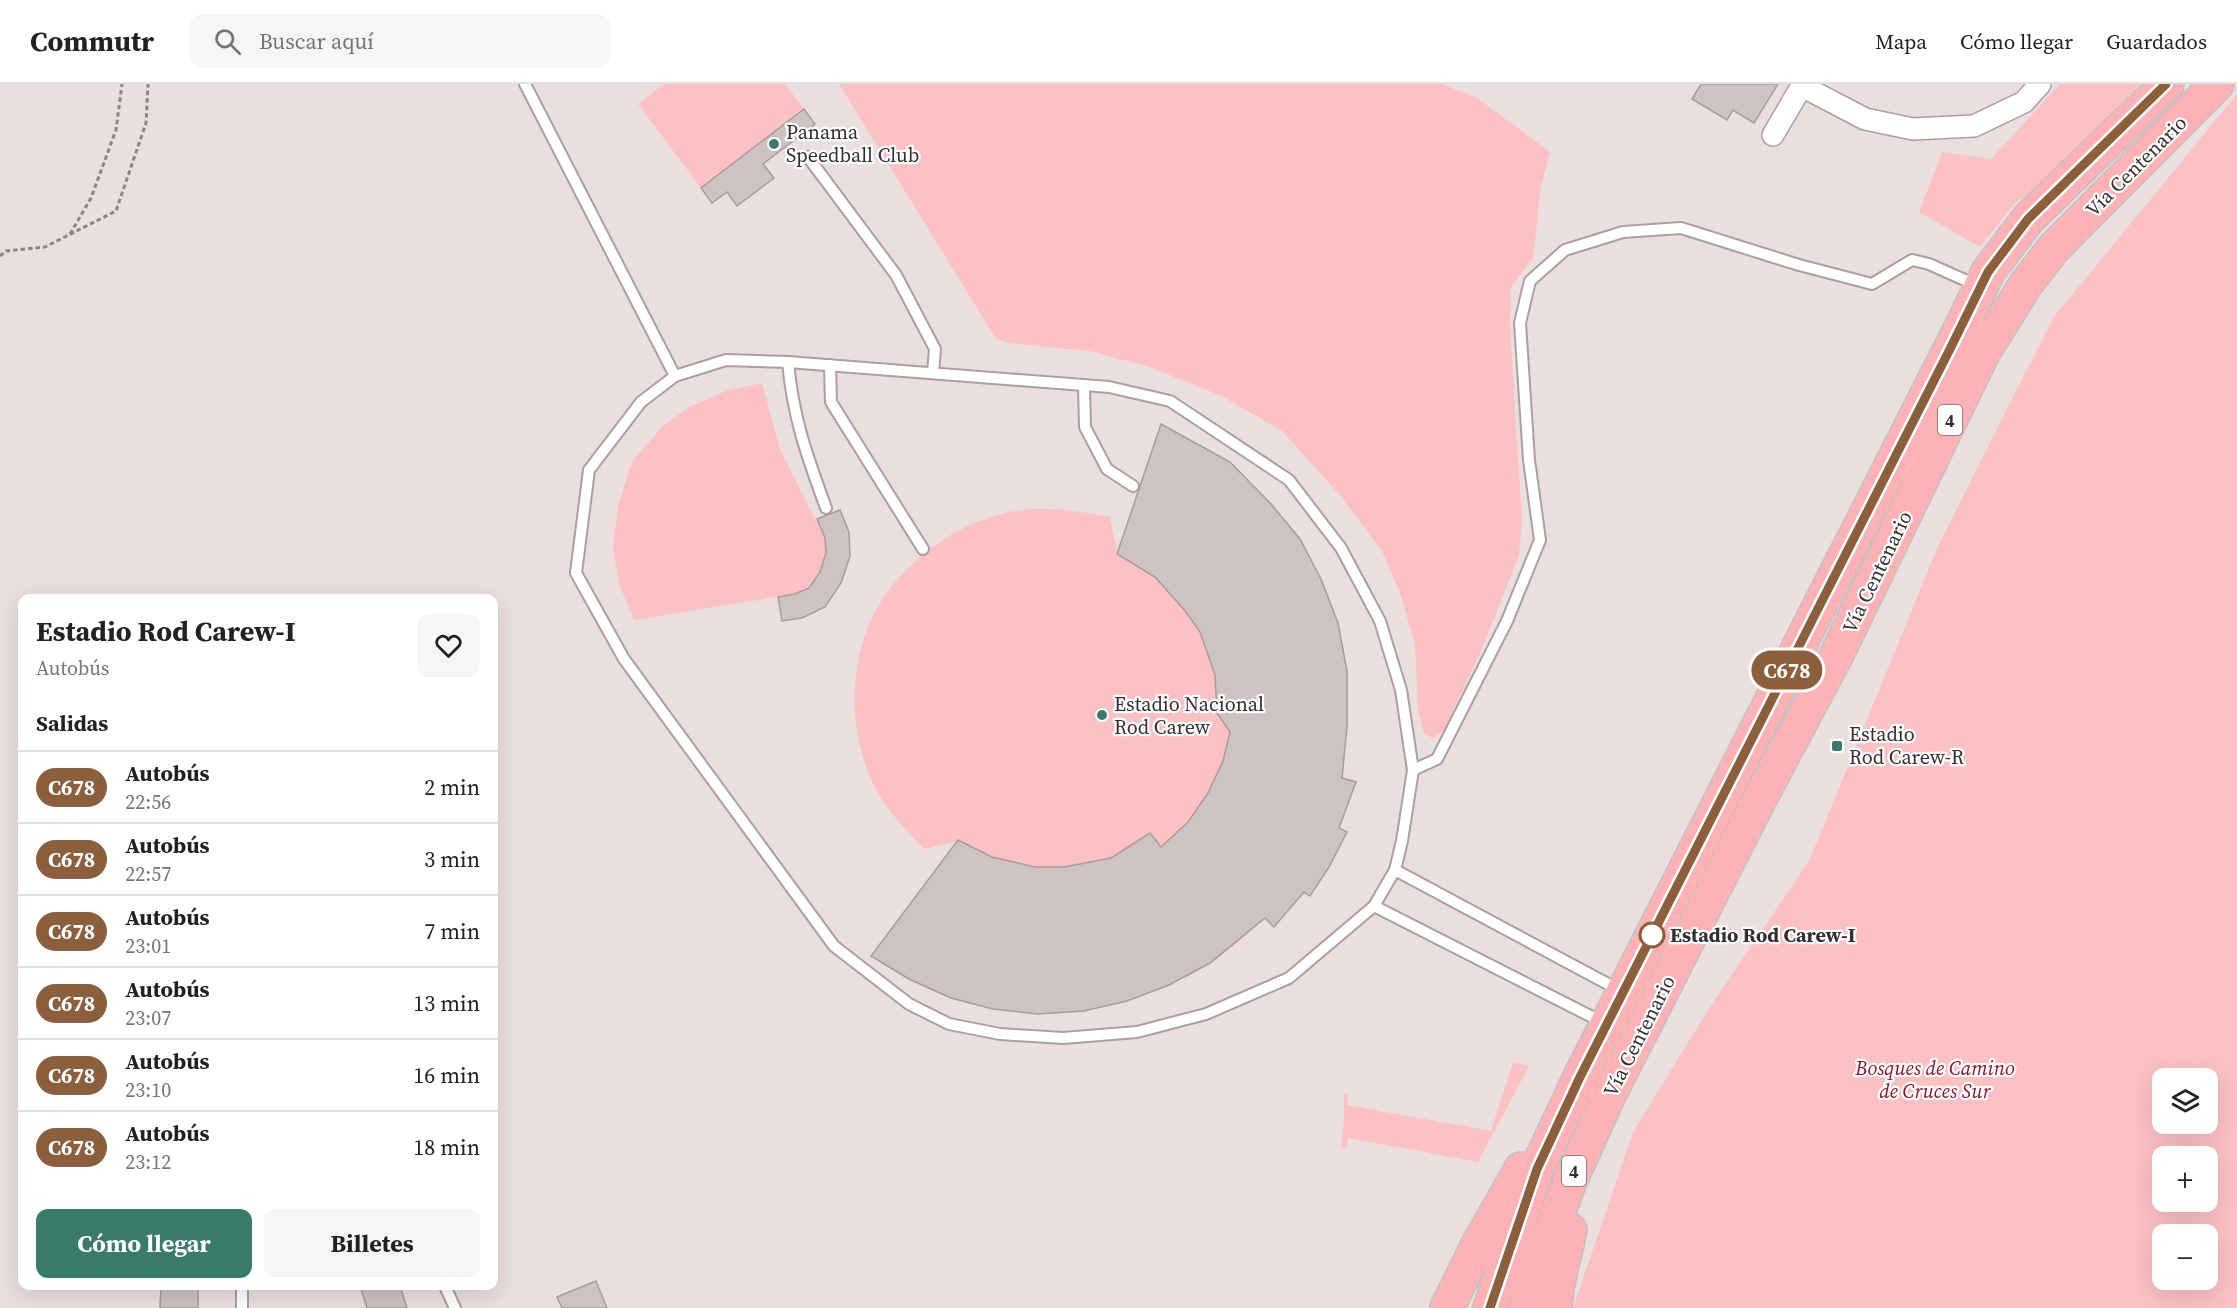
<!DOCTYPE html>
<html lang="es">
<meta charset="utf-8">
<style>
body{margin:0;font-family:"Source Serif 4",serif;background:#f6f6f6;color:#202124;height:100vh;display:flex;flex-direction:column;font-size:22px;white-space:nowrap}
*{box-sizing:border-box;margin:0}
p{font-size:20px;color:#757577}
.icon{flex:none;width:33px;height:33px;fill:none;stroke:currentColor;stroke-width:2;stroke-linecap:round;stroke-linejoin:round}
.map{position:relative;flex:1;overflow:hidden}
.details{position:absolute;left:18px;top:510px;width:480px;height:696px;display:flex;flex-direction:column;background:#fff;border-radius:12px;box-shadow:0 6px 24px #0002}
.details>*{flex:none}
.badge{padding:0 12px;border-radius:20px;font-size:21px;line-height:39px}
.tools{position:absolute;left:2152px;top:984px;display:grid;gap:12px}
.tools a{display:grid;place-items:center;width:66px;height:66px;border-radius:12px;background:#fff;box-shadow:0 6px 24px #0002;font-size:30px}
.map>.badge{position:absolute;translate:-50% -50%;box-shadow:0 0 0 3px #fff}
h2{padding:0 18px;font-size:22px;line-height:54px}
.round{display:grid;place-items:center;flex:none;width:63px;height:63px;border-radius:12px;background:#f6f6f6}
.summary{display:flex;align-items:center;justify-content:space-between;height:102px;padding:0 18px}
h1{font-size:28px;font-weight:700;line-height:45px}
.action{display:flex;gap:12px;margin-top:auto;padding:12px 18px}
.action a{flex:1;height:69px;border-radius:12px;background:#397b6b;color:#fff;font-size:24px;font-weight:700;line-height:69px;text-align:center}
.action a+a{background:#f6f6f6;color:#202124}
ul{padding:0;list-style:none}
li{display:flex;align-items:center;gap:18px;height:72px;padding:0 18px;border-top:2px solid #e0e0e0}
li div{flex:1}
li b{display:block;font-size:22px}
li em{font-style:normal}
li .badge{min-width:66px;font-weight:700;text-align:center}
header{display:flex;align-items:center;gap:36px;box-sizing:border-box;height:84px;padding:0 30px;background:#fff;border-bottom:2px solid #e0e0e0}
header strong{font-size:28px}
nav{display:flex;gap:33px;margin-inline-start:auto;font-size:21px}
.search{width:420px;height:54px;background:#f6f6f6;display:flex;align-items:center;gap:15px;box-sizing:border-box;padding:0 21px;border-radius:12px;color:#757577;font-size:22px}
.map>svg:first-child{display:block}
.green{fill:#fcc1c3;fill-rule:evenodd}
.building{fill:#cec2c2;stroke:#a89c9d;stroke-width:1.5}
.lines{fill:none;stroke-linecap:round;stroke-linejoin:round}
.service-casing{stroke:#ab9f9f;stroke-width:14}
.minor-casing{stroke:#ab9f9f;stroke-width:24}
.motorway-casing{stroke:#c2c1c1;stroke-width:36}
.path{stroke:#8e8585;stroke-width:3;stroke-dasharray:4.5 3;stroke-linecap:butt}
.service{stroke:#fff;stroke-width:10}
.minor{stroke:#fff;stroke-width:21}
.motorway{stroke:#feb2b5;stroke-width:33}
.line-casing{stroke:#fff;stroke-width:14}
.line{stroke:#8b5e3c;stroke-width:9}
.poi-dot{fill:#397b6b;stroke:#fff;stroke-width:2}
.stop-dot{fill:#fff;stroke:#8b5e3c;stroke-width:3}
.labels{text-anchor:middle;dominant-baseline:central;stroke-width:4.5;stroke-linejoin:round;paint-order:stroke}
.shield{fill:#fff;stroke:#716d6d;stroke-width:1.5}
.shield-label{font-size:18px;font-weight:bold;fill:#342f2f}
.poi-label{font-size:20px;fill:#342f2f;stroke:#fff;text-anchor:start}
.street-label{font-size:20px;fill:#342f2f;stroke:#fff}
.stop-label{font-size:20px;font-weight:bold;fill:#342f2f;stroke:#fff;text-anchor:start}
.park-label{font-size:20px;font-style:italic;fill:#8b122d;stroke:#fff}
</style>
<header>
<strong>Commutr</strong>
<div class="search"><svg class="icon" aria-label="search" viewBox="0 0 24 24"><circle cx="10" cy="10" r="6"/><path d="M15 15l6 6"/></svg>Buscar aquí</div>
<nav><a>Mapa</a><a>Cómo llegar</a><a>Guardados</a></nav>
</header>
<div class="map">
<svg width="2237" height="1224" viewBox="0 0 2237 1224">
<rect width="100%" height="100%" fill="#ebdede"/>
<!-- green -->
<g class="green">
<path d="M664,0H785L804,25L701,104L638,20Z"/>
<path d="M839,0H1442L1477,14L1550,68L1541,102L1533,174L1511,203L1510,242L1522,437L1519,471L1481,567L1444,647L1433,654L1424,650L1418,626L1415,560L1400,509L1382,467L1339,410L1282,347L1222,312L1147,282L1089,267L1009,259L996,255Z"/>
<path d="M2060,0H2140L2054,91L2015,119L1980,163L1919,128L1942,68L1991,75Z"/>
<path d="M2237,10V1224H1573L1633,1048L1710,923L1810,775L1938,462L2053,234ZM2163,994H2208V1040H2163ZM2208,1072V1118H2163V1072ZM2208,1150V1196H2163V1150Z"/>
<path d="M762,299L780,365L825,454C827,481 820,499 795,510L634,536L619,500L613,463L618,422L632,377L665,340L691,322L726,307Z"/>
<path d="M1161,340L1230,378L1271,420L1300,455L1321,495L1338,539L1347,587V643L1342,693L1356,697L1339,743L1347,748L1329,783L1310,812L1303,808L1274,843L1265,834C1247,849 1229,868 1209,880C1132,927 1038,944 951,914C922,905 896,887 871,872L958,757L924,765C903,743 882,722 870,693C848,641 849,574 877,524C903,479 951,443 1001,430C1037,420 1074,426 1110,433L1117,468Z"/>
<path d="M1513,978L1529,982L1478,1078L1348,1054L1346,1066L1341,1063L1344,1037V1010H1348L1347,1021L1491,1047Z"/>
</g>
<!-- building -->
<g class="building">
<path d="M1701,0H1778L1754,39L1733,26L1727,36L1692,15Z"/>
<path d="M804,25L815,40L763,80L774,94L737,122L727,108L712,119L701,104Z"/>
<path d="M1161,340L1230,378L1271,420L1300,455L1321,495L1338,539L1347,587V643L1342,694L1356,698L1339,744L1347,748L1329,783L1310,812L1304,808L1274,843L1265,834L1210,879L1169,901L1127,917L1084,927L1037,930L993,925L951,914L909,895L871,872L958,756L992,773L1035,783H1064L1111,774L1150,749L1161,763L1188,738L1208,709L1223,677L1230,648L1217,629L1215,591L1200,548L1186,528L1155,493L1117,470Z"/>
<path d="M840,426L849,448L850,472L841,499L825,523L802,534L782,537L778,513L795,510L809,504L820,488L826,469L825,454L817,435Z"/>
<path d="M596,1197L607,1224H562L557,1213Z"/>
<path d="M161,1202H198V1224H160Z"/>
<path d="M360,1202H400L407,1224H367Z"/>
</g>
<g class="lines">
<defs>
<g id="service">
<path d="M525,0L675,292"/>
<path d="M808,73L896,191L935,265L933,289"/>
<path d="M726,276L788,278L1109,303L1170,317L1289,396L1341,464L1380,537L1401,606L1413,686L1402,757L1395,786L1374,822L1289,894L1206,930L1137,948L1063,954L1000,950L949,940L909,920L834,862L624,575L576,489L589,386L641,318L675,292Z"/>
<path d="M788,278C793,334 807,372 826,424"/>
<path d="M830,281L831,318L923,465"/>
<path d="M1084,301L1085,343L1107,385L1133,402"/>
<path d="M1413,686L1437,675L1507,537L1540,456L1529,376L1520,239L1530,197L1565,166L1623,148L1681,144L1799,181L1872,200L1912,176L1929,180L1976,201"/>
<path d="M1395,786L1621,907"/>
<path d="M1374,822L1604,939"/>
<path d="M445,1202L455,1224"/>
<path d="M242,1224V1202"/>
</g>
<g id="minor">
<path d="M1802,2L1865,35L1913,45L1974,42L2024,18L2040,0"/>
<path d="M1773,51L1803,0"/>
</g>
<g id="motorway">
<path d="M1447,1224L1478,1161L1521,1085"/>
<path d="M1490,1224L1537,1085L1580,993L1962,242L1988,188L2028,135L2167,0"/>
<path d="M1526,1224L1536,1189L1570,1097L1608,1013L1756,722L1838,568L1983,269L2026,200L2054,164L2217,0"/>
<path d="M1555,1224L1557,1203L1570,1146"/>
</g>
</defs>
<!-- service casing -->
<use href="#service" class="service-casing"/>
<!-- minor casing -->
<use href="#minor" class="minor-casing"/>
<!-- motorway casing -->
<use href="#motorway" class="motorway-casing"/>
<!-- path -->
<g class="path">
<path d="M70,150L91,114L116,46L122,0"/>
<path d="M0,172L6,167L45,163L116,127L146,39L148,0"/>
</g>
<!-- service -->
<use href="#service" class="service"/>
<!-- minor -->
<use href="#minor" class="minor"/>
<!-- motorway -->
<use href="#motorway" class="motorway"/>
</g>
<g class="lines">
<defs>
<path id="line" d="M1490,1224L1537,1085L1580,993L1951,263L1988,188L2028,135L2166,0"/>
</defs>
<!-- line casing -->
<use href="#line" class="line-casing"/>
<!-- line -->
<use href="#line" class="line"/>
</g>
<!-- markers -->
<g class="poi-dot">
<circle cx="774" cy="60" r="6"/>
<circle cx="1102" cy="631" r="6"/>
<rect x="1831" y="656" width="12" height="12" rx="3"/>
</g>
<circle class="stop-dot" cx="1652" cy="851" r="12"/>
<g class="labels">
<!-- shield labels -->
<g class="shield">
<rect x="1938" y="321" width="24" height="30" rx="4.5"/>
<rect x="1562" y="1072" width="24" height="30" rx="4.5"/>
</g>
<g class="shield-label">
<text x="1950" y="336">4</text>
<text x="1574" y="1087">4</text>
</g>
<!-- poi labels -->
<g class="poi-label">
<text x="786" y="48">Panama<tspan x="786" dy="23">Speedball Club</tspan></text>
<text x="1114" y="620">Estadio Nacional<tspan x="1114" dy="23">Rod Carew</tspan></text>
<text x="1849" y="650">Estadio<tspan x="1849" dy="23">Rod Carew-R</tspan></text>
</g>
<!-- street labels -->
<g class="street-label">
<text transform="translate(2136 82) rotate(-45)">Vía Centenario</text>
<text transform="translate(1877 488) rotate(-64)">Vía Centenario</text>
<text transform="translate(1639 952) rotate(-63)">Vía Centenario</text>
</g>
<!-- stop labels -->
<g class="stop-label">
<text x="1670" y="851">Estadio Rod Carew-I</text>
</g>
<!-- park labels -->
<g class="park-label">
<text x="1935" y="984">Bosques de Camino<tspan x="1935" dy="23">de Cruces Sur</tspan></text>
</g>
</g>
</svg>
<div class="tools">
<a><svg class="icon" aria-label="layers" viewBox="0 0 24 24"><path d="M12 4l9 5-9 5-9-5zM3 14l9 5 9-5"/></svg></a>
<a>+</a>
<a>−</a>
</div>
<b class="badge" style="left:1787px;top:586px;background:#8b5e3c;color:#fff">C678</b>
<section class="details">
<div class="summary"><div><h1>Estadio Rod Carew-I</h1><p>Autobús</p></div><a class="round"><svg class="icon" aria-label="heart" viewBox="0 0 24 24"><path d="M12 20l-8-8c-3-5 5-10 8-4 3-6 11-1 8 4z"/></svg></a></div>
<h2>Salidas</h2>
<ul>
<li><span class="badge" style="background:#8b5e3c;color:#fff">C678</span><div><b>Autobús</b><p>22:56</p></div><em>2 min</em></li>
<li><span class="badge" style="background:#8b5e3c;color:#fff">C678</span><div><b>Autobús</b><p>22:57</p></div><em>3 min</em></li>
<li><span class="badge" style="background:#8b5e3c;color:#fff">C678</span><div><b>Autobús</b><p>23:01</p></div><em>7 min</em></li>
<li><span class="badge" style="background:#8b5e3c;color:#fff">C678</span><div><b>Autobús</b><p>23:07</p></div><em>13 min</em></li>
<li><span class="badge" style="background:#8b5e3c;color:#fff">C678</span><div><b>Autobús</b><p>23:10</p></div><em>16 min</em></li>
<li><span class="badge" style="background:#8b5e3c;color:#fff">C678</span><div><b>Autobús</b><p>23:12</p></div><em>18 min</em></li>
</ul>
<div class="action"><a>Cómo llegar</a><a>Billetes</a></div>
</section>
</div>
